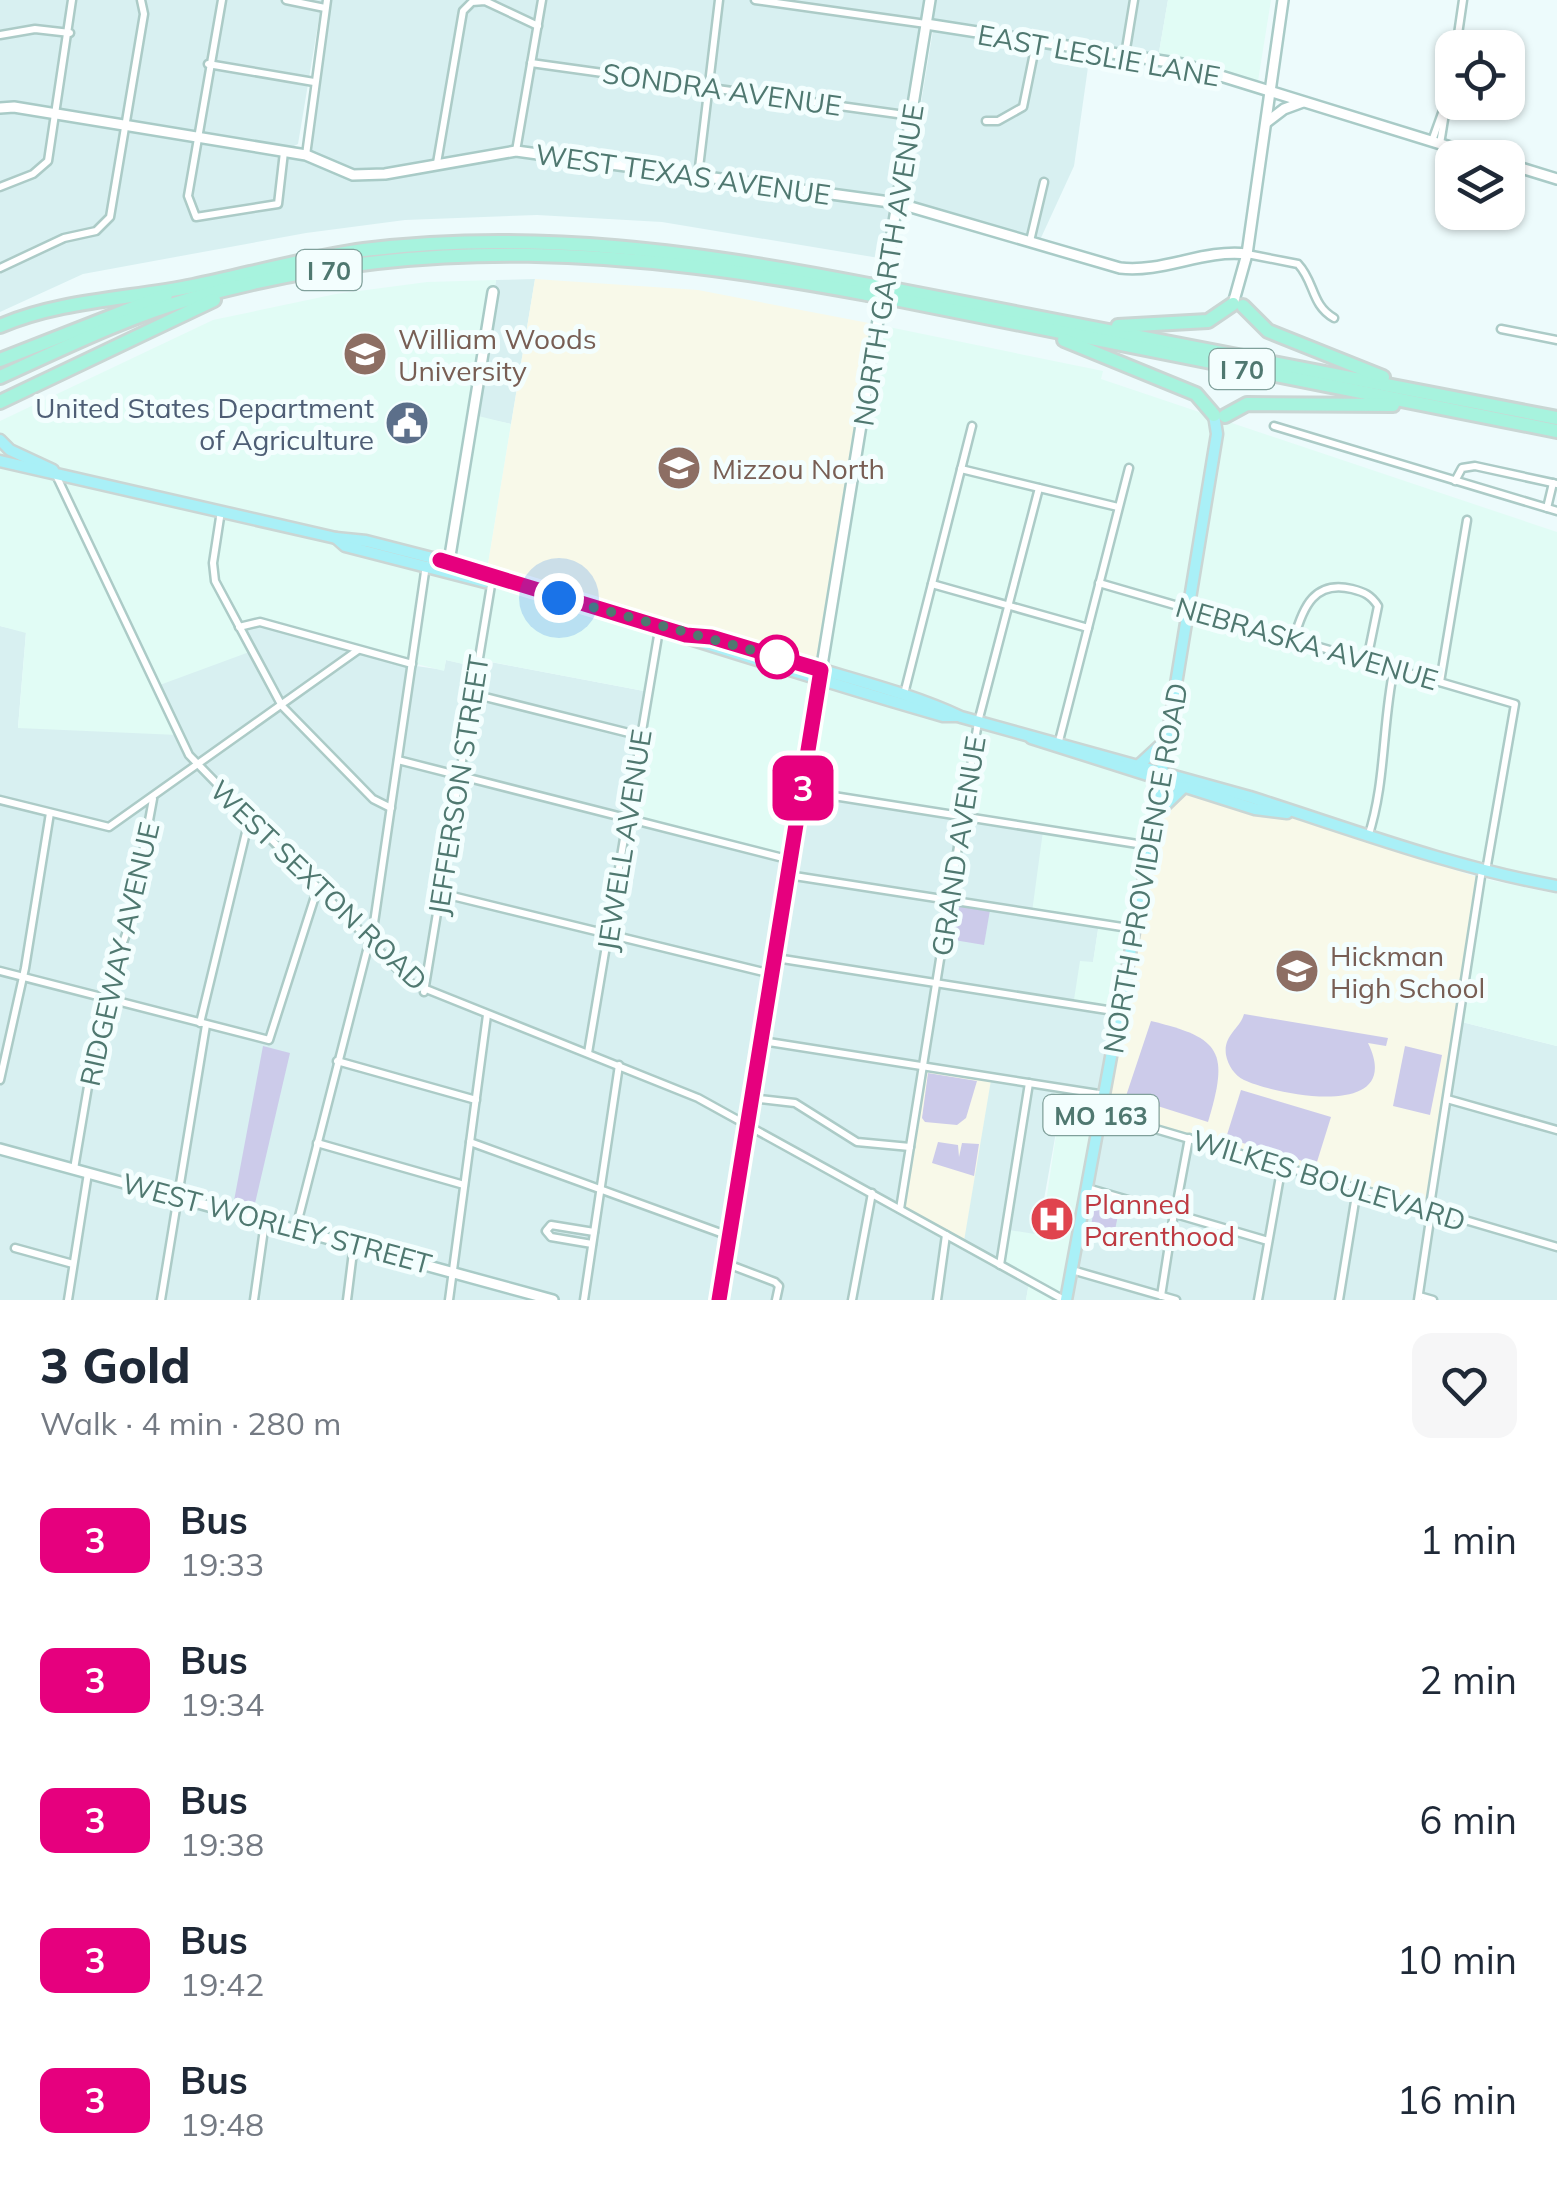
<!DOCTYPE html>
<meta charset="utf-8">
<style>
body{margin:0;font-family:Mulish,sans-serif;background:#f6f6f7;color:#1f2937;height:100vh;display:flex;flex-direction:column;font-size:38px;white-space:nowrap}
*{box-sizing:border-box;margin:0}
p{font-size:32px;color:#747a83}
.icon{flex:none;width:55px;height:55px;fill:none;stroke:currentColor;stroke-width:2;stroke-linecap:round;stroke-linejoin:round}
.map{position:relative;height:1300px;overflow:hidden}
.drawer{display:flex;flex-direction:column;background:#fff;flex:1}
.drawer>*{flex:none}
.badge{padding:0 20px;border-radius:15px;font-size:35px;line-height:65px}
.fabs{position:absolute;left:1435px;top:30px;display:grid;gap:20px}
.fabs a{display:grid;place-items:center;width:90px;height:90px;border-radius:20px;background:#fff;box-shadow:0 2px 8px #0004;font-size:50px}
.you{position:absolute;width:50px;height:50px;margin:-25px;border:8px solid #fff;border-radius:50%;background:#1a73e8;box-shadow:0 0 0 15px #1a73e833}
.map>.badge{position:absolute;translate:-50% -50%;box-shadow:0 0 0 5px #fff}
.round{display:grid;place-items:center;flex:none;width:105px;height:105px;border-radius:20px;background:#f6f6f7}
.headline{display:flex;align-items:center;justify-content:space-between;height:170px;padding:0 40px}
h1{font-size:48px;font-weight:800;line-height:75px}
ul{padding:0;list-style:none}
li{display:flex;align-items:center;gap:30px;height:140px;padding:0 40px}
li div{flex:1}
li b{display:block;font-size:38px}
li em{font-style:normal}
li .badge{min-width:110px;font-weight:700;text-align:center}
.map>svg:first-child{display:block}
.residential{fill:#d8f0f1}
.commercial{fill:#e1fcf5}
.education{fill:#f8f9e9}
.green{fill:#cccbea}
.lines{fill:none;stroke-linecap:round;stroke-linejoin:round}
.street-casing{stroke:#accbc7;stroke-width:11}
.secondary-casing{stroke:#a9cbc7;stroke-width:14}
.primary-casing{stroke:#cad6d4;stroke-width:15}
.highway-casing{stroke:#cad6d4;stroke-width:18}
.street{stroke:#fff;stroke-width:6}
.secondary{stroke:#fff;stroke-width:9}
.primary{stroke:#a9f0f7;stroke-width:10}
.highway{stroke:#a7f3de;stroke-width:12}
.highway-bridge-casing{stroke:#cad6d4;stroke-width:18;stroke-linecap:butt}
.highway-bridge{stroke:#a7f3de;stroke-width:12}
.line-casing{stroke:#fff;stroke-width:22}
.line{stroke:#e6007e;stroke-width:15}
.walk{stroke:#4f7870;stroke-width:10;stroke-dasharray:0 18}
.stop-dot{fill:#fff;stroke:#e6007e;stroke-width:5}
.labels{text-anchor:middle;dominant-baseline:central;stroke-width:10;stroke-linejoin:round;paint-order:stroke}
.shield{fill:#f3fefe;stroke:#80a09b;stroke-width:2.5}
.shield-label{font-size:25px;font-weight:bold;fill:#4f7870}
.street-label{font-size:28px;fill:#4f7870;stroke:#f3fefe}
.education-label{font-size:28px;fill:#785e54;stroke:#f3fefe;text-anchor:start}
.service-label{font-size:28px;fill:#4e5e75;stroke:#f3fefe;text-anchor:end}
.health-label{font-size:28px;fill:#be3a42;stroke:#f3fefe;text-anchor:start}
</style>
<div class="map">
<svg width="1557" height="1300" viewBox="0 0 1557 1300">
<rect width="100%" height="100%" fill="#edfbfc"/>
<!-- residential -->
<g class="residential">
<path d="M0,0H322L298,144L292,147L20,104L0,105Z"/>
<path d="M329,0H927L895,194L889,198L522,147L368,171L346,168L306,149Z"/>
<path d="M933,0H1168L1158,58L934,21Z"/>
<path d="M933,30L1090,53L1074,166L1040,240L905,200Z"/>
<path d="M20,112L310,159L342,177L359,180L521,156L889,206L885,259L662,222L537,215L405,220L306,233L83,274L0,312V114Z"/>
<path d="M535,279L511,424L473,416L496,280Z"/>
<path d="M260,623L416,666L444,670L446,660L478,667L480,660L644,691L628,818L802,791L1043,830L1099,923L1093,963L1120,1014L1105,1091L1056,1084L1051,1120L1058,1121L1026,1300H0V626L26,632L18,727L251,651L239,627Z"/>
<path d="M1458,1021L1557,1046V1300H1068L1101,1112Z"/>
</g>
<!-- commercial -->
<g class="commercial">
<path d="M1168,0H1271L1258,81L1158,58Z"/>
<path d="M496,280L474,415L511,424L486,576L879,325L1103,371L1101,379L1557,532V885L1526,880L1161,776L1120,1014L1073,1006L1080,961L1093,962L1099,923L1032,912L1043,831L803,791L792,860L628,819L644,691L481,660L479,668L446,660L444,671L260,623L240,627L252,651L157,686L178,735L18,728L26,633L0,626V421L213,320L336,294L427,282Z"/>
<path d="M1480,878L1557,894V1046L1458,1021Z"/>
<path d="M1057,1083L1105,1091L1068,1300H1026L1029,1282L1003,1267L1009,1230L1041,1235L1058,1122L1050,1120Z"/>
</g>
<!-- education -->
<g class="education">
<path d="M535,279L698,290L879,325L821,675L486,576Z"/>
<path d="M1160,776L1480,878L1428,1211L1101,1112Z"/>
<path d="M926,1070L991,1080L964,1241L904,1207Z"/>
</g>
<!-- green -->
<g class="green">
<path d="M955,904L990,910L984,945L948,939Z"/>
<path d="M1244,1014L1388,1038L1386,1046L1368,1043C1406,1121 1276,1095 1244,1080C1234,1075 1228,1065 1226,1055C1223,1035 1240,1029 1244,1014Z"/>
<path d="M1151,1021C1222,1038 1229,1052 1208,1122L1126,1096Z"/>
<path d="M263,1046L290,1053L253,1212L233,1206Z"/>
<path d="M1405,1046L1442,1055L1430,1115L1393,1106Z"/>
<path d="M928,1073L977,1081L966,1118L957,1125L925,1122L922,1118Z"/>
<path d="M1241,1090L1331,1117L1316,1165L1226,1138Z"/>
<path d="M938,1142L958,1145L959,1157L962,1143L979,1144L974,1176L932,1163Z"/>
<path d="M1096,1197L1120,1205L1115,1230L1091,1226Z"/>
</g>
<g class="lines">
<defs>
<g id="street">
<path d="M222,0L188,196L196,217L278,204L284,152"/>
<path d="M286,0L325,8"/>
<path d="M755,0L926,24"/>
<path d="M0,35L35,29L70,33"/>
<path d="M1456,48L1463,0"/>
<path d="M1125,55L1134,0"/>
<path d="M531,63L912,116"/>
<path d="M208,64L314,82"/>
<path d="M986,121H998L1023,107L1036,43"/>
<path d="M1432,141L1446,102"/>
<path d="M1440,144L1452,70"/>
<path d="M516,151L542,0"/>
<path d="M306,155L327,0"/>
<path d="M437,163L463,11L472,2L485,1L538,26"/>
<path d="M698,176L719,0"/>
<path d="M0,187L33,174L48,161L72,0"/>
<path d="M1030,241L1044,182"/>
<path d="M1247,254L1298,264C1315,282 1311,305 1334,318"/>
<path d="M0,268L64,238L96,231L110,217L144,14L141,0"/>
<path d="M1501,329L1557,340"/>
<path d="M1274,426L1557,511"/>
<path d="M961,469L1118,507"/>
<path d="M55,473L189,755L411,983L698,1098L1064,1300"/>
<path d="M1455,481L1462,468L1475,466L1557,484"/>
<path d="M1547,508L1553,483"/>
<path d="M221,511L213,563L215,581L282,706L373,799L391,808"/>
<path d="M1099,583L1515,704L1486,871"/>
<path d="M932,584L1088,628"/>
<path d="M239,627L260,622L412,664"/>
<path d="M1294,639C1303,606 1315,580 1352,589C1364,592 1371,595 1378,606L1367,660"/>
<path d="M1440,682L1467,520"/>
<path d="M473,694L641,736"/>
<path d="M904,694L972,426"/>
<path d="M1059,741L1129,468"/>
<path d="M398,760L791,860"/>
<path d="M802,791L1150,846"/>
<path d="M0,800L109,827L358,650"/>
<path d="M1368,837C1386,783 1382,724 1394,668"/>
<path d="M788,875L1135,929"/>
<path d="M440,893L772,974"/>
<path d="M776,958L1120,1012"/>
<path d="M0,971L269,1040L318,887"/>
<path d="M424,992L492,579"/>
<path d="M200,1023L249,820"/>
<path d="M762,1041L1105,1095"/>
<path d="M588,1053L659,630"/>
<path d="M337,1061L476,1100"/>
<path d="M0,1080L25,968L50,813"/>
<path d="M752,1098L795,1103L857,1142L910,1147"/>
<path d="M1447,1099L1557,1130"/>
<path d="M1101,1113L1557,1247"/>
<path d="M470,1142L729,1236"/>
<path d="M317,1143L464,1185"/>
<path d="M74,1169L103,998L130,923L153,799"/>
<path d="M1087,1188L1268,1241"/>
<path d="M900,1209L978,722L1039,488"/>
<path d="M1429,1212L1482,870"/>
<path d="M1175,1213L1189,1138"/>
<path d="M296,1228L374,923L426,565"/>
<path d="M592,1244L551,1237L546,1231L551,1225L594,1232"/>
<path d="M15,1248L73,1264"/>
<path d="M725,1263L775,1282L779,1286L776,1300"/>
<path d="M1000,1265L1029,1083"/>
<path d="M1072,1270L1176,1300"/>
<path d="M1161,1296L1174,1213"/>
<path d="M1419,1296L1433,1300"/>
<path d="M68,1300L88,1173"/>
<path d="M161,1300L206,1025"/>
<path d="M254,1300L265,1222"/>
<path d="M347,1300L354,1244"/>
<path d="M449,1300L487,1015"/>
<path d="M584,1300L619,1065"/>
<path d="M852,1300L872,1193"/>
<path d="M937,1300L946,1235"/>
<path d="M1258,1300L1282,1165"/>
<path d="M1339,1300L1357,1189"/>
<path d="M1418,1300L1431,1213"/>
</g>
<g id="secondary">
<path d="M926,24L1182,64L1486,158"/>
<path d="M0,108L14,107L306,155L353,175L385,174L516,151L897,203L1120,268C1164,273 1202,249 1247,254"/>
<path d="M1267,122L1284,109L1303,102"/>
<path d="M1508,164L1557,179"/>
<path d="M1233,304L1247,254L1283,0"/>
<path d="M448,568L493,292"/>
<path d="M0,1149L553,1300"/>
<path d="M719,1300L930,0"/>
</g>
<g id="primary">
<path d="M0,440L10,450L53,470"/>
<path d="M0,461L336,538L366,541L487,572L492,579"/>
<path d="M336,538L345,546L485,582L492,579C643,622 791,673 943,716H957"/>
<path d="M686,635C727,639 766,654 806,665C858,681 912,694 961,717L1250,797C1351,829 1451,867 1557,886"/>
<path d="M1031,738L1255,809L1287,813"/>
<path d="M1139,765L1166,740"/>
<path d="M1155,815L1184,787"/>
<path d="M1066,1300L1145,873L1217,434L1214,415"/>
</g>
<g id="highway">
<path d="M897,290L1557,418"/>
<path d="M895,299L1557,431"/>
<path d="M1243,306L1268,331L1383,377"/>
<path d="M0,326C60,300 130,299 193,286C250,274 306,258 364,250C534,229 701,252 869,285"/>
<path d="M1118,326L1208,321L1233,304"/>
<path d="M1064,340L1196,394L1214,415"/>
<path d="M0,360L166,295"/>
<path d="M0,377C62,349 124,318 190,299C424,232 632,250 867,294"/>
<path d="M0,402L214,300"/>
<path d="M1225,416L1247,404L1393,405"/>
</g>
</defs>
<!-- street casing -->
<use href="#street" class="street-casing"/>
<!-- secondary casing -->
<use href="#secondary" class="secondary-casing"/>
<!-- primary casing -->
<use href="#primary" class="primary-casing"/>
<!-- highway casing -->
<use href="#highway" class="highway-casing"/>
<!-- street -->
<use href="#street" class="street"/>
<!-- secondary -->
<use href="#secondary" class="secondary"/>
<!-- primary -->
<use href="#primary" class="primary"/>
<!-- highway -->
<use href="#highway" class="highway"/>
<defs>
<g id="highway-bridge">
<path d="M869,285L897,290"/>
<path d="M867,294L895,299"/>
</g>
</defs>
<!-- highway-bridge casing -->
<use href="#highway-bridge" class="highway-bridge-casing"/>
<!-- highway-bridge -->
<use href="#highway-bridge" class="highway-bridge"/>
</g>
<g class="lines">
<defs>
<path id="line" d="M440,560L686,635L711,637L821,670L719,1300"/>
</defs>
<!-- line casing -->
<use href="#line" class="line-casing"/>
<!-- line -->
<use href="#line" class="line"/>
<!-- walk -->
<path class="walk" d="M559,598L785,659L777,657"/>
</g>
<!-- icons -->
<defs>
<symbol id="university-disc" viewBox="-11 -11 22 22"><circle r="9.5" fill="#8d6e63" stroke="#f3fefe"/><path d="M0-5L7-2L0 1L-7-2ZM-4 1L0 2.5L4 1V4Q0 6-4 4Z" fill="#fff"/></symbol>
<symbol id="civic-disc" viewBox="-11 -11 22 22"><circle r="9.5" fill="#5c6f8a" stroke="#f3fefe"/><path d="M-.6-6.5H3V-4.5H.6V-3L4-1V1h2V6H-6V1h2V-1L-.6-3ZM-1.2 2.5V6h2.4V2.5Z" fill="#fff"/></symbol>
<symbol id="school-disc" viewBox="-11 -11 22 22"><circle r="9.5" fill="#8d6e63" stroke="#f3fefe"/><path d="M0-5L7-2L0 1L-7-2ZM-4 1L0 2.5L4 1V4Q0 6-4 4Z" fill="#fff"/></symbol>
<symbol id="hospital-disc" viewBox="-11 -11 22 22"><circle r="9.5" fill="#e0444e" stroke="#f3fefe"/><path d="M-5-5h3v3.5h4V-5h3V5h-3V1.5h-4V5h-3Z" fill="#fff"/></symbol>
</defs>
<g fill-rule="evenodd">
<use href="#university-disc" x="340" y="329" width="50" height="50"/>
<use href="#civic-disc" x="382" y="398" width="50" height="50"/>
<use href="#university-disc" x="654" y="443" width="50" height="50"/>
<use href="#school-disc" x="1272" y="946" width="50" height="50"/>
<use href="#hospital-disc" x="1027" y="1194" width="50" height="50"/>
</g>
<!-- markers -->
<circle class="stop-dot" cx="777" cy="657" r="20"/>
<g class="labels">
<!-- shield labels -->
<g class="shield">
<rect x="296.5" y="250" width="65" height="40" rx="8"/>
<rect x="1209.5" y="349" width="65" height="40" rx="8"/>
<rect x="1043.5" y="1095" width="115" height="40" rx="8"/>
</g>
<g class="shield-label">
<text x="329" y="270">I 70</text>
<text x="1242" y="369">I 70</text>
<text x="1101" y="1115">MO 163</text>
</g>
<!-- street labels -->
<g class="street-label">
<text transform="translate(1099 55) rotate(10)">EAST LESLIE LANE</text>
<text transform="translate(722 89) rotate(8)">SONDRA AVENUE</text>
<text transform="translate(683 174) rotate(8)">WEST TEXAS AVENUE</text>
<text transform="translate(888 265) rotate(-81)">NORTH GARTH AVENUE</text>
<text transform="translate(1307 643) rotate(16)">NEBRASKA AVENUE</text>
<text transform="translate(458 785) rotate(-81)">JEFFERSON STREET</text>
<text transform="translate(624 840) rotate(-81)">JEWELL AVENUE</text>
<text transform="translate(958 846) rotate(-81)">GRAND AVENUE</text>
<text transform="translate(1145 868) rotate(-80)">NORTH PROVIDENCE ROAD</text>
<text transform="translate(319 885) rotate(44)">WEST SEXTON ROAD</text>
<text transform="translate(119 954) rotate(-77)">RIDGEWAY AVENUE</text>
<text transform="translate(1329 1180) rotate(17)">WILKES BOULEVARD</text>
<text transform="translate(277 1223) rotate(15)">WEST WORLEY STREET</text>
</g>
<!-- education labels -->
<g class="education-label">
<text x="398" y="338">William Woods<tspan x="398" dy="32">University</tspan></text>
<text x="712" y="468">Mizzou North</text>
<text x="1330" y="955">Hickman<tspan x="1330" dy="32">High School</tspan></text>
</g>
<!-- service labels -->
<g class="service-label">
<text x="374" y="407">United States Department<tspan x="374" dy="32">of Agriculture</tspan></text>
</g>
<!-- health labels -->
<g class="health-label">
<text x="1084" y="1203">Planned<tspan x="1084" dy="32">Parenthood</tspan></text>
</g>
</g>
</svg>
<div class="fabs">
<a><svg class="icon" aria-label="locate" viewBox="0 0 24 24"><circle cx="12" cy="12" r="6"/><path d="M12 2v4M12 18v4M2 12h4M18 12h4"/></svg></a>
<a><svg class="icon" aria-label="layers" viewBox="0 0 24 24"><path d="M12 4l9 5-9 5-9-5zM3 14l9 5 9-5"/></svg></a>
</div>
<div class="you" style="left:559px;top:598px"></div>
<b class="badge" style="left:803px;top:788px;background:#e6007e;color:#fff">3</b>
</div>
<section class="drawer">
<div class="headline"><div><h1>3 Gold</h1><p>Walk · 4 min · 280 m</p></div><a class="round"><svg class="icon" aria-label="heart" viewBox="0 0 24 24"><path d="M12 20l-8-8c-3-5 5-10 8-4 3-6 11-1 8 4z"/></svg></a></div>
<ul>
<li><span class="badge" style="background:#e6007e;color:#fff">3</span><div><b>Bus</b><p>19:33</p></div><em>1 min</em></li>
<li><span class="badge" style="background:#e6007e;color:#fff">3</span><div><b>Bus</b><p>19:34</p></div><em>2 min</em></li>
<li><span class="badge" style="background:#e6007e;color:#fff">3</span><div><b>Bus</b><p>19:38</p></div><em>6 min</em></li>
<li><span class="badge" style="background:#e6007e;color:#fff">3</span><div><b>Bus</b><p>19:42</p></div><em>10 min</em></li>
<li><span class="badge" style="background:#e6007e;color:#fff">3</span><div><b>Bus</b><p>19:48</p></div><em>16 min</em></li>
</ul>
</section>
